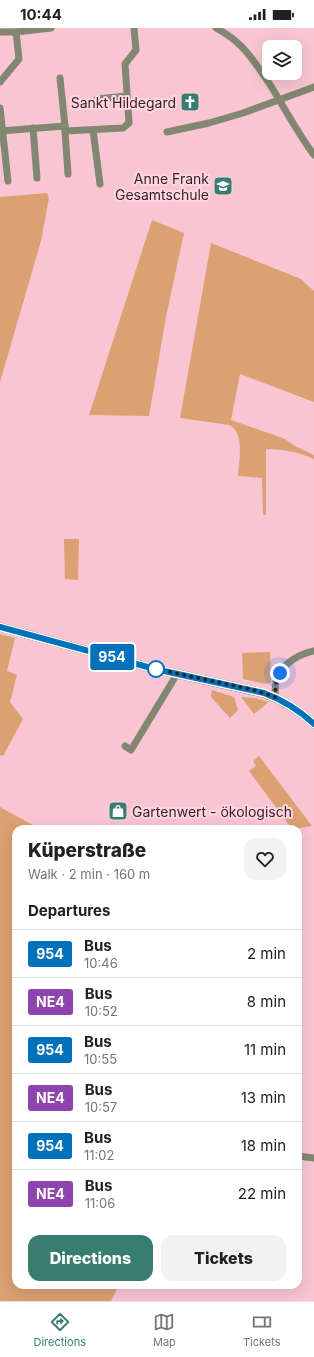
<!DOCTYPE html>
<meta charset="utf-8">
<style>
body{margin:0;font-family:Inter,sans-serif;background:#f2f2f2;color:#202124;height:100vh;display:flex;flex-direction:column;font-size:15px;white-space:nowrap}
*{box-sizing:border-box;margin:0}
p{font-size:13px;color:#757577}
.icon{flex:none;width:22px;height:22px;fill:none;stroke:currentColor;stroke-width:2;stroke-linecap:round;stroke-linejoin:round}
.map{position:relative;flex:1;overflow:hidden}
.side{position:absolute;left:12px;top:797px;width:290px;height:464px;display:flex;flex-direction:column;background:#fff;border-radius:12px;box-shadow:0 4px 16px #0002}
.side>*{flex:none}
.badge{padding:0 8px;border-radius:3px;font-size:14px;line-height:26px}
.tools{position:absolute;left:262px;top:12px;display:grid;gap:8px}
.tools a{display:grid;place-items:center;width:40px;height:40px;border-radius:8px;background:#fff;box-shadow:0 4px 16px #0002;font-size:20px}
.you{position:absolute;width:20px;height:20px;margin:-10px;border:3px solid #fff;border-radius:50%;background:#1a73e8;box-shadow:0 0 0 6px #1a73e833}
.map>.badge{position:absolute;translate:-50% -50%;box-shadow:0 0 0 2px #fff}
h2{padding:0 16px;font-size:15px;line-height:36px}
.round{display:grid;place-items:center;flex:none;width:42px;height:42px;border-radius:12px;background:#f2f2f2}
.overview{display:flex;align-items:center;justify-content:space-between;height:68px;padding:0 16px}
h1{font-size:19px;font-weight:800;line-height:30px}
.button{display:flex;gap:8px;margin-top:auto;padding:8px 16px}
.button a{flex:1;height:46px;border-radius:12px;background:#397d71;color:#fff;font-size:16px;font-weight:800;line-height:46px;text-align:center}
.button a+a{background:#f2f2f2;color:#202124}
ul{padding:0;list-style:none}
li{display:flex;align-items:center;gap:12px;height:48px;padding:0 16px;border-top:1px solid #e0e0e0}
li div{flex:1}
li b{display:block;font-size:15px}
li em{font-style:normal}
li .badge{min-width:44px;font-weight:700;text-align:center}
.status{display:flex;justify-content:space-between;align-items:center;height:28px;padding:0 20px;background:#fff;direction:ltr}
.status svg{height:11px;fill:currentColor}
.tab-bar{display:flex;justify-content:space-around;align-items:center;height:56px;border-top:1px solid #e0e0e0;background:#fff;font-size:11px;color:#757577}
.tab-bar a{display:grid;justify-items:center;gap:2px}
.tab-bar .on{color:#397d71}
.map>svg:first-child{display:block}
.green{fill:#dca172}
.lines{fill:none;stroke-linecap:round;stroke-linejoin:round}
.minor{stroke:#818770;stroke-width:7}
.major{stroke:#3e471b;stroke-width:9}
.line-casing{stroke:#fff;stroke-width:9}
.line{stroke:#0072bc;stroke-width:6}
.walk{stroke:#361e26;stroke-width:4;stroke-dasharray:0 7.2}
.stop-dot{fill:#fff;stroke:#0072bc;stroke-width:2}
.labels{text-anchor:middle;dominant-baseline:central;stroke-width:4;stroke-linejoin:round;paint-order:stroke}
.poi-label{font-size:14px;fill:#361e26;stroke:#fed6e1;text-anchor:end}
</style>
<div class="status"><b>10:44</b><svg viewBox="0 0 49 12"><path d="M0 12V9h3v3zM5 12V6h3v6zM10 12V3h3v9zM15 12V0h3v12zM26 1h20v11H26zM47 4h2v5h-2z"/></svg></div>
<div class="map">
<svg width="314" height="1273" viewBox="0 0 314 1273">
<rect width="100%" height="100%" fill="#f9c5d3"/>
<!-- green -->
<g class="green">
<path d="M47,165L49,170L41,213L0,354V169Z"/>
<path d="M152,192L184,205L166,289L149,388L89,387Z"/>
<path d="M211,215L301,251L314,263V374L240,346L231,392L285,411L295,418L314,427V431C298,424 283,421 266,421V487H263L262,450L238,448C239,434 245,403 229,397L180,390Z"/>
<path d="M64,511H79L78,552L65,551Z"/>
<path d="M0,606L15,610L7,643L17,647L10,674L23,691L3,728L0,727Z"/>
<path d="M270,624L271,654L266,656L243,651L242,625Z"/>
<path d="M212,662L234,669L238,682L230,690L211,669Z"/>
<path d="M241,669L255,670L269,674L254,686Z"/>
<path d="M259,728L312,798L292,801L249,743L256,738L253,733Z"/>
<path d="M0,779L40,801H16V1257H119L111,1273H0Z"/>
</g>
<g class="lines">
<!-- minor -->
<g class="minor">
<path d="M216,0C225,5 234,11 241,18C252,29 260,42 269,55C284,79 297,104 314,127"/>
<path d="M0,4H16L51,0"/>
<path d="M60,50L65,98"/>
<path d="M0,54L19,31L16,4"/>
<path d="M97,71L127,68"/>
<path d="M0,80L8,153"/>
<path d="M33,100L37,150"/>
<path d="M93,102L100,156"/>
<path d="M0,103L65,98V103L123,100L129,95L125,36L136,22L134,0"/>
<path d="M65,103L68,146"/>
<path d="M167,104L209,95L243,85L314,59"/>
<path d="M275,669C275,662 275,654 278,647C285,634 300,626 314,623"/>
<path d="M125,718L131,722L177,646"/>
<path d="M298,1128L314,1130"/>
</g>
<!-- major -->
<path class="major" d="M0,599L155,641L263,665C283,672 299,682 314,696"/>
</g>
<g class="lines">
<defs>
<path id="line" d="M0,599L155,641L264,665C283,672 299,682 314,696"/>
</defs>
<!-- line casing -->
<use href="#line" class="line-casing"/>
<!-- line -->
<use href="#line" class="line"/>
<!-- walk -->
<path class="walk" d="M156,641L254,662L275,669L276,655L280,645"/>
</g>
<!-- icons -->
<defs>
<symbol id="church-square" viewBox="-11 -11 22 22"><rect x="-9" y="-9" width="18" height="18" rx="4" fill="#397d71" stroke="#fed6e1"/><path d="M-1.2-6h2.4v3.5h3.3v2.4h-3.3V6h-2.4V-.1h-3.3v-2.4h3.3Z" fill="#fff"/></symbol>
<symbol id="school-square" viewBox="-11 -11 22 22"><rect x="-9" y="-9" width="18" height="18" rx="4" fill="#397d71" stroke="#fed6e1"/><path d="M0-5L7-2L0 1L-7-2ZM-4 1L0 2.5L4 1V4Q0 6-4 4Z" fill="#fff"/></symbol>
<symbol id="shop-square" viewBox="-11 -11 22 22"><rect x="-9" y="-9" width="18" height="18" rx="4" fill="#397d71" stroke="#fed6e1"/><path d="M-5-2.5h2.3a2.7 3.5 0 0 1 5.4 0H5L5.5 6h-11ZM-1.5-2.5h3a1.5 2.3 0 0 0-3 0Z" fill="#fff"/></symbol>
</defs>
<g fill-rule="evenodd">
<use href="#church-square" x="179" y="63" width="22" height="22"/>
<use href="#school-square" x="212" y="147" width="22" height="22"/>
<use href="#shop-square" x="107" y="772" width="22" height="22"/>
</g>
<!-- markers -->
<circle class="stop-dot" cx="156" cy="641" r="8"/>
<g class="labels">
<!-- poi labels -->
<g class="poi-label">
<text x="176" y="74">Sankt Hildegard</text>
<text x="209" y="150">Anne Frank<tspan x="209" dy="16">Gesamtschule</tspan></text>
<text x="132" y="783" text-anchor="start">Gartenwert - ökologisch</text>
</g>
</g>
</svg>
<div class="tools">
<a><svg class="icon" aria-label="layers" viewBox="0 0 24 24"><path d="M12 4l9 5-9 5-9-5zM3 14l9 5 9-5"/></svg></a>
</div>
<div class="you" style="left:280px;top:645px"></div>
<b class="badge" style="left:112px;top:629px;background:#0072bc;color:#fff">954</b>
<section class="side">
<div class="overview"><div><h1>Küperstraße</h1><p>Walk · 2 min · 160 m</p></div><a class="round"><svg class="icon" aria-label="heart" viewBox="0 0 24 24"><path d="M12 20l-8-8c-3-5 5-10 8-4 3-6 11-1 8 4z"/></svg></a></div>
<h2>Departures</h2>
<ul>
<li><span class="badge" style="background:#0072bc;color:#fff">954</span><div><b>Bus</b><p>10:46</p></div><em>2 min</em></li>
<li><span class="badge" style="background:#8e44ad;color:#fff">NE4</span><div><b>Bus</b><p>10:52</p></div><em>8 min</em></li>
<li><span class="badge" style="background:#0072bc;color:#fff">954</span><div><b>Bus</b><p>10:55</p></div><em>11 min</em></li>
<li><span class="badge" style="background:#8e44ad;color:#fff">NE4</span><div><b>Bus</b><p>10:57</p></div><em>13 min</em></li>
<li><span class="badge" style="background:#0072bc;color:#fff">954</span><div><b>Bus</b><p>11:02</p></div><em>18 min</em></li>
<li><span class="badge" style="background:#8e44ad;color:#fff">NE4</span><div><b>Bus</b><p>11:06</p></div><em>22 min</em></li>
</ul>
<div class="button"><a>Directions</a><a>Tickets</a></div>
</section>
</div>
<nav class="tab-bar">
<a class="on"><svg class="icon" aria-label="directions" viewBox="0 0 24 24"><path d="M12 3l9 9-9 9-9-9zM9 14v-3h6M13 9l2 2-2 2"/></svg>Directions</a>
<a><svg class="icon" aria-label="map" viewBox="0 0 24 24"><path d="M3 6l6-2 6 2 6-2v14l-6 2-6-2-6 2zM9 4v14M15 6v14"/></svg>Map</a>
<a><svg class="icon" aria-label="tickets" viewBox="0 0 24 24"><path d="M3 7h18v10H3zM15 7v10"/></svg>Tickets</a>
</nav>
